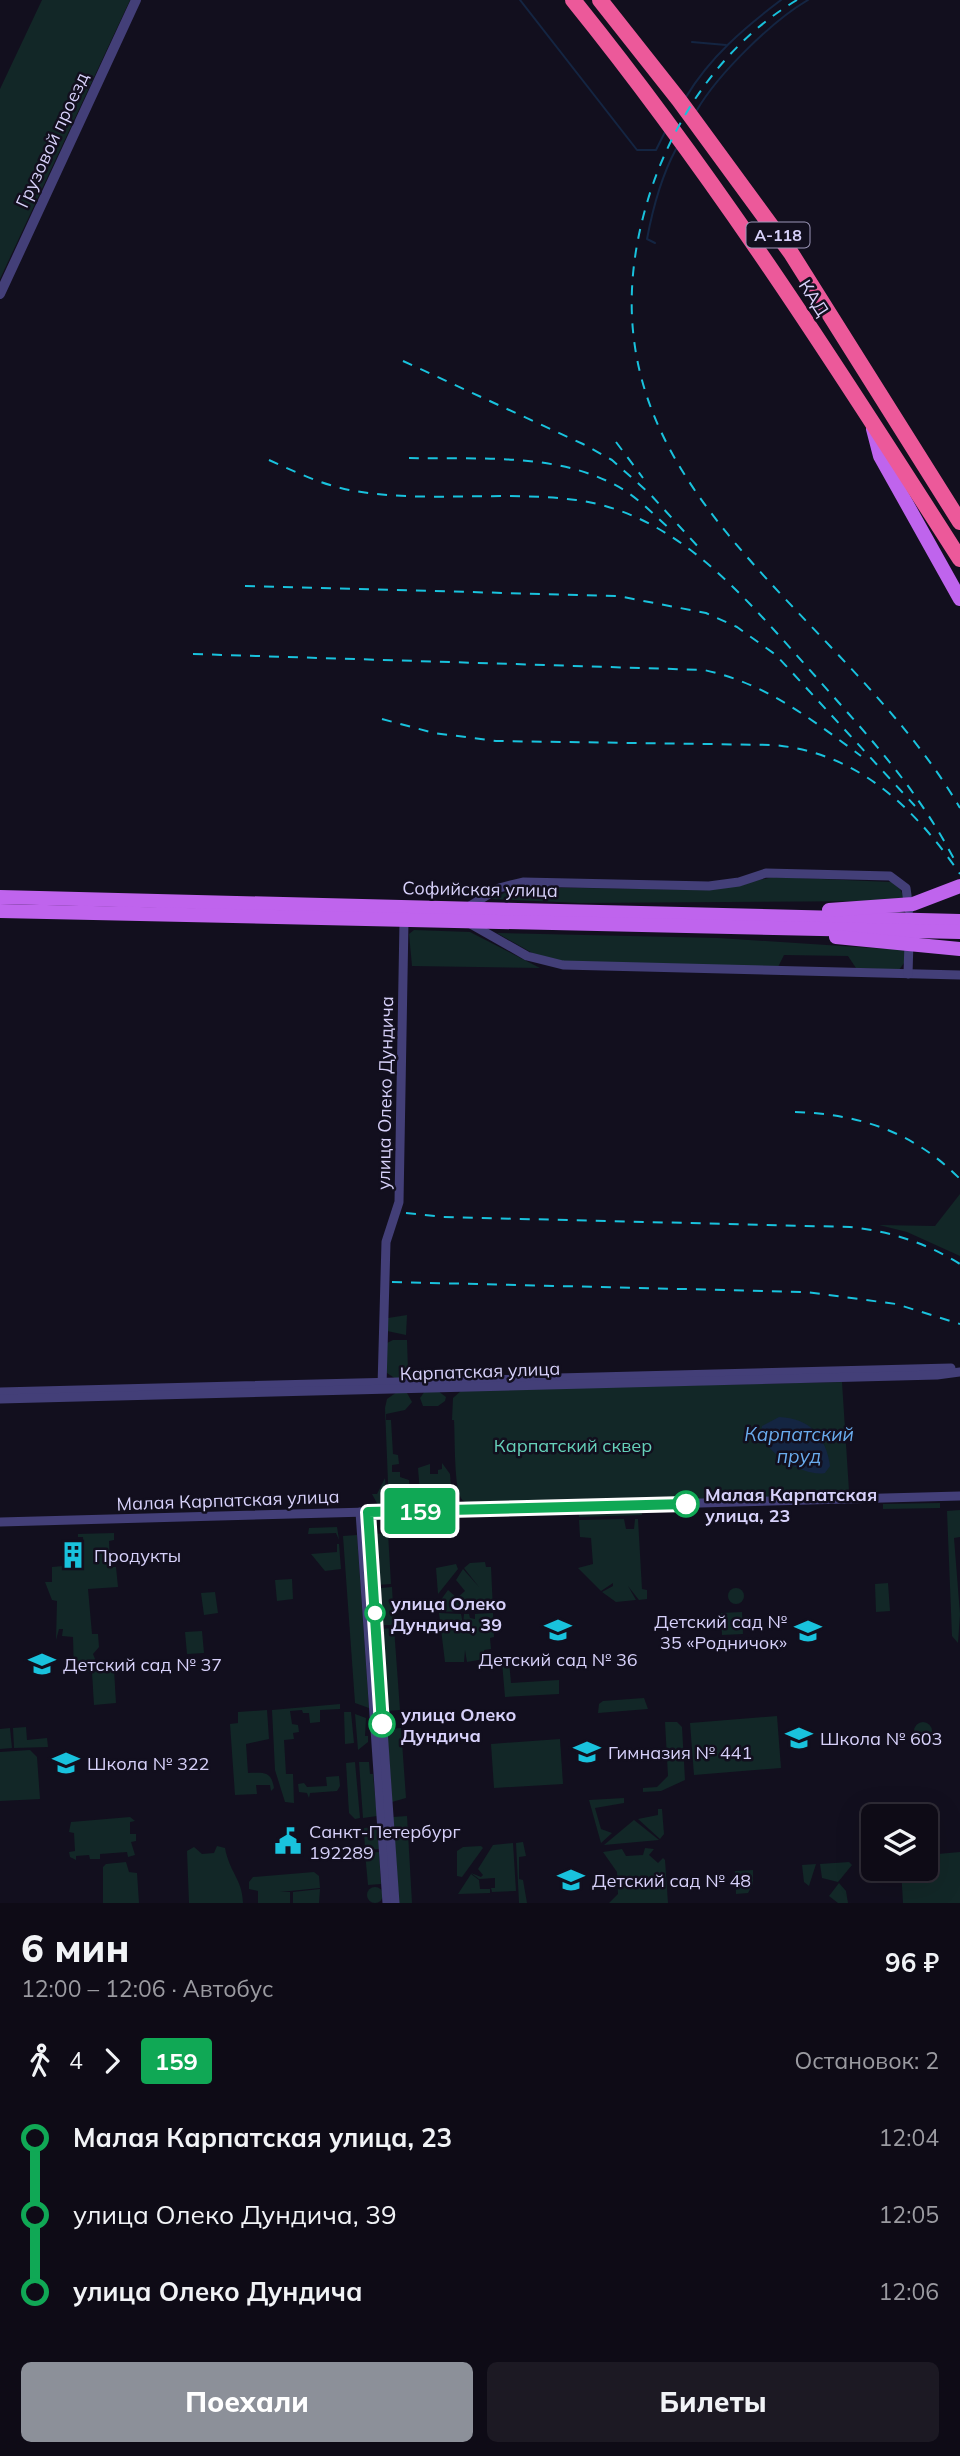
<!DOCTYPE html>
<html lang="ru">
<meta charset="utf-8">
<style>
body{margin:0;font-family:Mulish,sans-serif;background:#1c1923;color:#f1f3f6;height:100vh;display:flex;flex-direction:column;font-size:26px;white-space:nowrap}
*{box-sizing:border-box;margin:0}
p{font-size:23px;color:#9b9ba1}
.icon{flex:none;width:38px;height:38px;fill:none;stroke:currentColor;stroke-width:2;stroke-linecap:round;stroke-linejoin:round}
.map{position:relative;height:1903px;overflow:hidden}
.sheet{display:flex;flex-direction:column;background:#0e0b16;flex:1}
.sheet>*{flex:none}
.badge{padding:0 14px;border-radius:5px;font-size:24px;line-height:46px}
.buttons{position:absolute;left:861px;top:1804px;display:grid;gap:14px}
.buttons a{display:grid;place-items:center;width:77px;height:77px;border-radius:10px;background:#0e0b16;box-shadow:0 7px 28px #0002,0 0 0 2px #2e2b35;font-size:35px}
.map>.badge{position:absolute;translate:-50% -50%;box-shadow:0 0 0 4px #fff}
.legs{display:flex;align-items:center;gap:10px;height:77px;padding:0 21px;font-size:23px}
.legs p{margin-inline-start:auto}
.head{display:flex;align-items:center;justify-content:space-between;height:119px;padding:0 21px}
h1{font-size:38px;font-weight:800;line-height:52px}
.action{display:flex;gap:14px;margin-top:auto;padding:14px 21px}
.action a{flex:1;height:80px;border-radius:10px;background:#8c9099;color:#fff;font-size:28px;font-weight:800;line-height:80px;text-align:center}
.action a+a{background:#1c1923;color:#f1f3f6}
ul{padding:0 21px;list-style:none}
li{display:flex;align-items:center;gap:24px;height:77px;font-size:26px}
li i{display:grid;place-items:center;width:10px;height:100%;margin:0 9px;background:currentColor}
li i::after{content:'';width:18px;height:18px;margin:-9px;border:5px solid;border-radius:50%;background:#0e0b16}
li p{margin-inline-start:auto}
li:first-child i{background:linear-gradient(#0000 50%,currentColor 0)}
li:last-child i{background:linear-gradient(currentColor 50%,#0000 0)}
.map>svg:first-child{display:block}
.green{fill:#122727}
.water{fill:#142542}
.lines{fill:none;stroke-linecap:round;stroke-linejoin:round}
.stream{stroke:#142542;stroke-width:2}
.minor{stroke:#433f78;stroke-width:9}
.tertiary{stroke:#433f78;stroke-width:10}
.primary{stroke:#bf64ed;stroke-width:14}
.motorway{stroke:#ec599a;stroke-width:16}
.rail{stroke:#19c2dd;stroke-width:2;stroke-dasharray:10 9;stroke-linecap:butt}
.line-1-casing{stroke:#fff;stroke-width:16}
.line-1{stroke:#10a855;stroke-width:10}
.stop-1-dot{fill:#fff;stroke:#10a855;stroke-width:3.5}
.labels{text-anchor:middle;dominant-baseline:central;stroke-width:5;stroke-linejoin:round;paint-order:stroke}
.shield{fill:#120f1e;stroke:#9c97b8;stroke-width:2}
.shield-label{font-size:16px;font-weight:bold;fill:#d7d1fa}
.street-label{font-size:18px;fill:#d7d1fa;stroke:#120f1e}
.park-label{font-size:18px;fill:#66d1ba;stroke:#120f1e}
.stop-label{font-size:18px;font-weight:bold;fill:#d7d1fa;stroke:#120f1e;text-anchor:start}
.poi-label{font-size:18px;fill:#d7d1fa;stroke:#120f1e;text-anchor:start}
.water-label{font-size:19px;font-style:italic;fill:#6aacee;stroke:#120f1e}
</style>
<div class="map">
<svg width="960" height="1903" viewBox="0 0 960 1903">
<rect width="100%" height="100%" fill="#120f1e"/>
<!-- green -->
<g class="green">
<path d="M42,0H130L0,279V89Z"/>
<path d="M774,877L891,882L900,889L905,899L904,963L899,970L856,968L848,956L784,955L778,967L559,961L534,954L497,933L718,938L887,949L889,901L579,903L491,899L518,887L710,890Z"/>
<path d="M414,930L470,932L540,968L412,966L409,934Z"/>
<path d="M960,1194V1256L907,1232L879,1225L935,1226Z"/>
<path d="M407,1315L406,1335L387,1331L388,1318Z"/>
<path d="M393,1340H407L408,1371L481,1369L477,1377L396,1379L387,1373V1343Z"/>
<path d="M842,1382L849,1491L856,1492L854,1495L474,1504C468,1503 462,1502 460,1496C454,1483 455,1434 454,1420H452L453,1398L462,1390Z"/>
<path d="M425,1391H438L446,1397L445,1401L438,1406H423L420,1398Z"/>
<path d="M397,1392L407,1393L412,1402L405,1410L386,1414V1420H391L393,1454L398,1455L399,1464L392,1465V1472H400V1477L409,1480L410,1493L401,1504L389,1507L385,1408L387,1399Z"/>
<path d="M442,1463L450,1474L452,1501L448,1505L421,1506L418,1468L430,1464V1474H438V1470L442,1469Z"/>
<path d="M385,1478L387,1507H379L372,1494H377Z"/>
<path d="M940,1503V1508L883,1509V1504Z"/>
<path d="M960,1510V1537L954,1538L960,1614L958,1643L952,1636L947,1511Z"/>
<path d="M642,1511V1515L579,1517V1512Z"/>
<path d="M624,1519L626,1529H634L635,1519H638L642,1589L647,1590V1599L639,1600L628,1586L636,1600L616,1602L602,1592L613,1586V1583L601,1591L578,1568L593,1564L591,1538L580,1537L579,1520Z"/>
<path d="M337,1527L339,1540L336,1533L308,1534L309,1528Z"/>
<path d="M114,1533V1540L109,1541L110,1567H116L118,1587L88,1589L92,1634H98L99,1647L93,1654L95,1659L89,1672L74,1673L73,1637L62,1636L63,1629H59L56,1640L57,1601L52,1600L45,1582H52V1567L74,1565L84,1556L83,1537H78V1534Z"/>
<path d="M388,1533L391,1584L377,1585L373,1534Z"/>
<path d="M357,1535L369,1708L355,1703L343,1536Z"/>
<path d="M337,1544H339L341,1569L325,1571L311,1554L337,1552Z"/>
<path d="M485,1562L486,1567H491L493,1610L439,1612L438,1604L448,1590L457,1598L465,1591L456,1580L463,1569L479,1587L464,1568L470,1563Z"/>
<path d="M456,1564L458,1569L438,1594L436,1568Z"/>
<path d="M292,1579L293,1599L277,1601L275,1580Z"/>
<path d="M888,1583L890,1611L876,1612L875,1584Z"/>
<path d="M392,1587L394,1625H383L381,1588Z"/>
<circle cx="736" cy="1596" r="8"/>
<path d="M215,1592L218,1613L204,1615L201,1593Z"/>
<path d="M742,1612L743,1634L722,1635L721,1613Z"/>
<path d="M439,1613L461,1614L463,1624L464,1614H469L470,1618L475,1619V1614L493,1613L494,1637L490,1638L491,1649L484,1650V1659L467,1662L465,1650L464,1662H445Z"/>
<path d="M394,1628L400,1710L386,1711L380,1629Z"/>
<path d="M202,1631L204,1653L187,1654L185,1632Z"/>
<path d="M509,1656L506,1660L509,1661L511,1683L559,1680V1694L505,1697L502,1662Z"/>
<path d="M114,1670L116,1703L94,1705L92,1672Z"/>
<path d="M644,1698L648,1709L598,1713L599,1704L603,1701Z"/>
<path d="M340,1704V1709L320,1710V1722L310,1723L309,1713H303L302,1710L290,1711L292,1724L298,1725L299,1732L293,1733L294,1739L284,1740L286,1774H293L294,1803L285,1802L275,1770L272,1710Z"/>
<path d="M267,1710L269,1739L246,1744L248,1773C263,1773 271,1770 274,1788L271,1791L270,1785H256L257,1794L235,1795L230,1724L238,1723V1712Z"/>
<path d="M344,1712H351L354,1743L345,1744Z"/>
<path d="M355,1714L366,1718L365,1736H368V1742L358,1750Z"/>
<path d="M777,1716L781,1768L694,1775L690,1723Z"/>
<circle cx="923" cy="1731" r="9"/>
<path d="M665,1722H677L682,1727L685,1780L661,1791L643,1792V1788L657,1787L668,1776Z"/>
<path d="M26,1727L27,1740L47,1738L48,1747L14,1748L13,1728Z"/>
<path d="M10,1728L12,1748L0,1749V1729Z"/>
<path d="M401,1728L406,1798L392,1802L387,1729Z"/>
<path d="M560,1739L563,1784L494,1788L491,1744Z"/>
<path d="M30,1750L37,1757L40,1799L0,1801V1752Z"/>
<path d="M355,1762L360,1818L355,1819L349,1813L346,1763Z"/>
<path d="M359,1762H369L370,1774H373L377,1816L363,1818Z"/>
<path d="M339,1776L340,1786L337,1791L310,1793L309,1798L307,1793L299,1792L298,1784L304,1783L307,1787L327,1786L326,1777Z"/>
<path d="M624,1798V1803L595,1808L601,1829L612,1833L601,1843L589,1800Z"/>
<path d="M658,1809H662L664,1834L660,1839L638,1819L658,1815Z"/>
<path d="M407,1816L412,1903H399L393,1817Z"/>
<path d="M130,1817L135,1821L130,1822V1834H136V1841L131,1842L135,1855L128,1857L127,1852L100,1854V1859H90L89,1855L76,1856V1860L70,1857L69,1852L75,1851L74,1833L69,1832L71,1822Z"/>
<path d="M634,1820L659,1840L604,1845Z"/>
<path d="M377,1827L379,1849L365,1850L364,1828Z"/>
<path d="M523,1842L526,1856L519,1857V1879L523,1880L527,1903H519L516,1843Z"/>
<path d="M513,1843L516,1891L492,1892L491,1888H495V1878L479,1879L471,1873L481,1877L483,1875L478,1869L493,1845Z"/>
<path d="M217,1846L225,1848C230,1874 242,1878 243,1903H189L187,1851L194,1847L202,1854L214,1853Z"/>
<path d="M481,1846L483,1848L462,1877L457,1876V1851L463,1847Z"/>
<path d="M645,1848L654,1849L649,1855L658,1863L663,1858L665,1860L668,1903H609L618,1894L617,1872L603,1852L622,1849L626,1856L643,1855Z"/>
<path d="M379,1852L381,1884L368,1885L365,1853Z"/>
<path d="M960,1852V1903H903L901,1869H926V1855Z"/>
<path d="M126,1862L129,1872L137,1873L139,1903H103V1867L106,1864Z"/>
<path d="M849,1862L852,1865L838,1882L822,1878L820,1864Z"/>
<path d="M816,1864L809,1886L804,1882L802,1865Z"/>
<path d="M753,1870V1884L748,1893L736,1894L735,1871Z"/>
<path d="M314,1872L319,1876L320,1888L280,1892H290V1903H258V1891L249,1889V1882L253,1877Z"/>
<path d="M471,1874L479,1880L480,1889H490V1893L458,1894Z"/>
<path d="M839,1883L846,1891L848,1903H838L829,1896Z"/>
<circle cx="375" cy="1895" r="8"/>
<path d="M320,1889L319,1903H293V1892Z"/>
</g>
<!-- water -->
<path class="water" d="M779,1417C810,1418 826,1437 830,1466L825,1473C804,1478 756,1449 762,1426Z"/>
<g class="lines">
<!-- stream -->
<g class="stream">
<path d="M520,0L637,150H656L665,132"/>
<path d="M692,42L726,45"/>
<path d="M686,97C710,57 744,28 781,0"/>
<path d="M697,110C718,74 772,21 808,0"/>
<path d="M655,243L647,239C653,207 661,177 676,149"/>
</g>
<!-- minor -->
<g class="minor">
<path d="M468,907L499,888L523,882L709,886L739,882L766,873L890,876L906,888L909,910"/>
<path d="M469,923L527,956L563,965L960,975"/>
<path d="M908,974L909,941"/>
<path d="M382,1386L386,1242L399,1202L404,921"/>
<path d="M0,1392L951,1368"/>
<path d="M0,1399L937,1375L960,1372"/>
<path d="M360,1512L387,1903"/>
<path d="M368,1512L395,1903"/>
<path d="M0,1522L960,1496"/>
</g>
<!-- tertiary -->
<path class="tertiary" d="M0,294L136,0"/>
<!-- primary -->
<g class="primary">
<path d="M873,429L880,456L960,599"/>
<path d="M0,897L960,921"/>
<path d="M829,910L913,904L960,886"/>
<path d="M0,911L960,932"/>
<path d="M836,937L960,949"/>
</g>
<!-- motorway -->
<g class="motorway">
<path d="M573,0C716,177 838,368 960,559"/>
<path d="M600,0L679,100L791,253L960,522"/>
</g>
<!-- rail -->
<g class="rail">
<path d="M797,0C728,41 679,110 653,184C552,479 836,596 960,808"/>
<path d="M403,361L583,444L612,460L650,494L701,550"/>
<path d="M616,442L643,478"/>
<path d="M409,458C480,460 560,451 624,490C640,500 654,515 669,528"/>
<path d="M269,460C295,472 321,484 349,490C423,504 501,490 576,500C681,514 750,604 817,678C870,738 916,787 954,859"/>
<path d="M245,586L618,596L706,613L737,627L776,655L915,806"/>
<path d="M193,654L704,670C765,683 811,719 861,756"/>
<path d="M382,719L434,733L496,741L774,745C858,753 914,807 960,874"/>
<path d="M795,1112C859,1114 914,1132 960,1179"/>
<path d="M406,1213L443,1217L850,1227C890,1231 926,1243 960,1264"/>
<path d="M392,1282L806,1292L896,1304L960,1324"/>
</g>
</g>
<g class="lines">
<defs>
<path id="line-1" d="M382,1724L368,1512L686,1504"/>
</defs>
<!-- line-1 casing -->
<use href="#line-1" class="line-1-casing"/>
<!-- line-1 -->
<use href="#line-1" class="line-1"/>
</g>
<!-- icons -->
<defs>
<symbol id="building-bare" viewBox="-9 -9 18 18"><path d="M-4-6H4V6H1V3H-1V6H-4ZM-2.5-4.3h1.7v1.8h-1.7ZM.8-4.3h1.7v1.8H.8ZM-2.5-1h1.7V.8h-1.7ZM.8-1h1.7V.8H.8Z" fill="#19c2dd" stroke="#120f1e" stroke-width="2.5" paint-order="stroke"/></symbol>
<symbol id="school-bare" viewBox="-9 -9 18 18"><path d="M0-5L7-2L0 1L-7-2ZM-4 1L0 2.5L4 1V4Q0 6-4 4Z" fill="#19c2dd" stroke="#120f1e" stroke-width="2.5" paint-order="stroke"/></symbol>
<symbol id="civic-bare" viewBox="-9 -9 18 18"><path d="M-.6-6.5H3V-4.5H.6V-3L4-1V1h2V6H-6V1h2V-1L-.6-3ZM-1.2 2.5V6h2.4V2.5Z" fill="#19c2dd" stroke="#120f1e" stroke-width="2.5" paint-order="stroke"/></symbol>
</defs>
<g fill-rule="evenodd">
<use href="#building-bare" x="54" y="1536" width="38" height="38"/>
<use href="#school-bare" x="539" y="1611" width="38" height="38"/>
<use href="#school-bare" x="789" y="1612" width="38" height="38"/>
<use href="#school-bare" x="23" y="1645" width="38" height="38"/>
<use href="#school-bare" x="780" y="1719" width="38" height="38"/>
<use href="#school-bare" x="568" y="1733" width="38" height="38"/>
<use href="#school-bare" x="47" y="1744" width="38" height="38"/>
<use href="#civic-bare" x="269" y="1822" width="38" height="38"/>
<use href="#school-bare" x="552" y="1861" width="38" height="38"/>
</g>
<!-- markers -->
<g class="stop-1-dot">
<circle cx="686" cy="1504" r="12"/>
<circle cx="375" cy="1613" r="9"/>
<circle cx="382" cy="1724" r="12"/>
</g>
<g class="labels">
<!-- shield labels -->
<rect class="shield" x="746.5" y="222.5" width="63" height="25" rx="5"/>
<g class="shield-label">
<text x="778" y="235">А-118</text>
</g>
<!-- street labels -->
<g class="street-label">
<text transform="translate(52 140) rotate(-65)">Грузовой проезд</text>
<text transform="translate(814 298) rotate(57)">КАД</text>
<text transform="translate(480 889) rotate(1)">Софийская улица</text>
<text transform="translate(385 1093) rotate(-89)">улица Олеко Дундича</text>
<text transform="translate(480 1371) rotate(-2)">Карпатская улица</text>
<text transform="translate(228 1500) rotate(-2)">Малая Карпатская улица</text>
</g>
<!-- park labels -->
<g class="park-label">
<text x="573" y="1445">Карпатский сквер</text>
</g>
<!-- stop labels -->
<g class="stop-label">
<text x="705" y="1494">Малая Карпатская<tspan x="705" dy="21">улица, 23</tspan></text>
<text x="391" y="1603">улица Олеко<tspan x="391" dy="21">Дундича, 39</tspan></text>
<text x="401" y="1714">улица Олеко<tspan x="401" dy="21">Дундича</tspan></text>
</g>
<!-- poi labels -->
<g class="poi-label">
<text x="94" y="1555">Продукты</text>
<text x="787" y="1621" text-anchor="end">Детский сад №<tspan x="787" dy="21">35 «Родничок»</tspan></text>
<text x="558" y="1659" text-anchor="middle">Детский сад № 36</text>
<text x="63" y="1664">Детский сад № 37</text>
<text x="820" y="1738">Школа № 603</text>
<text x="608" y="1752">Гимназия № 441</text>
<text x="87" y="1763">Школа № 322</text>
<text x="309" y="1831">Санкт-Петербург<tspan x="309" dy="21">192289</tspan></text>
<text x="592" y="1880">Детский сад № 48</text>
</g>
<!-- water labels -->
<g class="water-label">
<text x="799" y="1434">Карпатский<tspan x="799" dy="22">пруд</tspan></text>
</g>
</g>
</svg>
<div class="buttons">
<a><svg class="icon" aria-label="layers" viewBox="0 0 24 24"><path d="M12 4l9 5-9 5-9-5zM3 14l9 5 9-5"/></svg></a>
</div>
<b class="badge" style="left:420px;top:1511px;background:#10a855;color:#fff">159</b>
</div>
<section class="sheet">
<div class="head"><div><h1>6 мин</h1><p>12:00 – 12:06 · Автобус</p></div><b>96 ₽</b></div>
<div class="legs"><svg class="icon" aria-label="walk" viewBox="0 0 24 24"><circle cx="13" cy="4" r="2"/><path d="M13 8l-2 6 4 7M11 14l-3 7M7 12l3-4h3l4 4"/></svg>4<svg class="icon" aria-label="forward" viewBox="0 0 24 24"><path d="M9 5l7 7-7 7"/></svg><b class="badge" style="background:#10a855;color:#fff">159</b><p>Остановок: 2</p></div>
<ul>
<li><i style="color:#10a855"></i><b>Малая Карпатская улица, 23</b><p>12:04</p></li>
<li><i style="color:#10a855"></i><span>улица Олеко Дундича, 39</span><p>12:05</p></li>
<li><i style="color:#10a855"></i><b>улица Олеко Дундича</b><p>12:06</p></li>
</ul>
<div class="action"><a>Поехали</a><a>Билеты</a></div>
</section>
